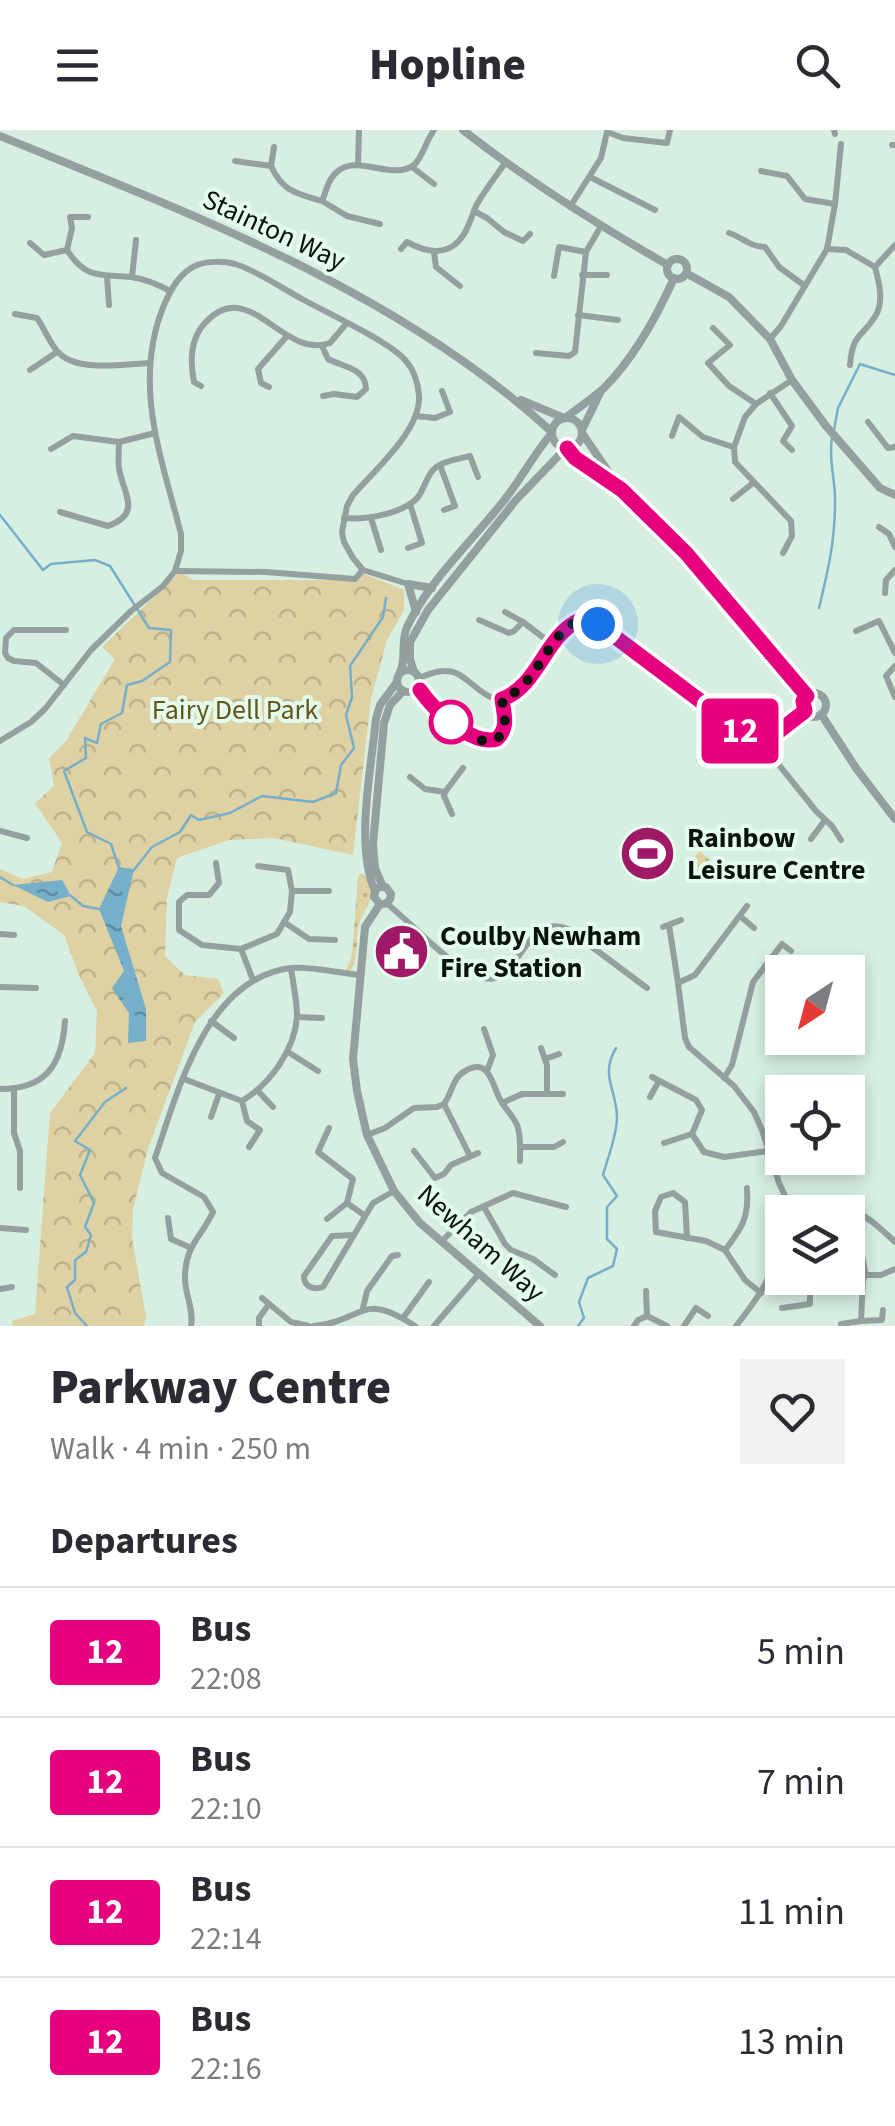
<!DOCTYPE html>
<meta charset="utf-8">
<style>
body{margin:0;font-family:"Source Sans 3",sans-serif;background:#f2f2f3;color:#2b2b33;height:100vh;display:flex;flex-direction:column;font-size:38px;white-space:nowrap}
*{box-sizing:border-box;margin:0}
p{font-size:32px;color:#7c7c81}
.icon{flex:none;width:55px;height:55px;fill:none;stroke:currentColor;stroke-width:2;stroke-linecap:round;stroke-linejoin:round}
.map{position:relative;height:1196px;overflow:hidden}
.side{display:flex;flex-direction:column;background:#fff;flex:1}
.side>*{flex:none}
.badge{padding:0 20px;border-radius:8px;font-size:35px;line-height:65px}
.needle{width:65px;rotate:216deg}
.buttons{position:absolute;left:765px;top:825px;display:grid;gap:20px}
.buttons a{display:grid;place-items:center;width:100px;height:100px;border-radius:0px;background:#fff;box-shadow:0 5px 15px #0003;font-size:50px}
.you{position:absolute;width:50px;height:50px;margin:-25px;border:8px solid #fff;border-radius:50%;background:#1a73e8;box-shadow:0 0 0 15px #1a73e833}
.map>.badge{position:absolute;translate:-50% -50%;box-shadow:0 0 0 5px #fff}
h2{padding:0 50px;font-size:38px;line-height:90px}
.round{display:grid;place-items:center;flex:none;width:105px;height:105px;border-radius:0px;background:#f2f2f3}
.headline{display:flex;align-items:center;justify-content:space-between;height:170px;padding:0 50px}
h1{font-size:48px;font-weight:800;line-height:75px}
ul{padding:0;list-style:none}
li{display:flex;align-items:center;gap:30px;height:130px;padding:0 50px;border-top:2px solid #e1e1e2}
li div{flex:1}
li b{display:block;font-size:38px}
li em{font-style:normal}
li .badge{min-width:110px;font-weight:700;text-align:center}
header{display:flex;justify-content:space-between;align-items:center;height:130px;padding:0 50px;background:#fff;font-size:45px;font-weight:800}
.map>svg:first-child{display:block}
.grass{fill:url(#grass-dots)}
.park{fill:url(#park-crowns)}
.water{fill:url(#water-ripples)}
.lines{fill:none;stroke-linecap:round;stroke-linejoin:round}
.stream{stroke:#76afc9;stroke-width:2.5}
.minor{stroke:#93a09f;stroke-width:6}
.tertiary{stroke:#93a09f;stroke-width:8}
.line-casing{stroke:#fff;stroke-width:22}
.line{stroke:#e6007e;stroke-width:15}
.walk{stroke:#0a120e;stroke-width:10;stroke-dasharray:0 18}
.stop-dot{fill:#fff;stroke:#e6007e;stroke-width:5}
.labels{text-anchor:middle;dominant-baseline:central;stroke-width:8;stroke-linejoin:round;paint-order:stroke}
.street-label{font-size:28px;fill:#0a120e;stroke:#e3fcee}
.park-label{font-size:28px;fill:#665518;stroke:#e3fcee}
.poi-label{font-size:28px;font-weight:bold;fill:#0a120e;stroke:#e3fcee;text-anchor:start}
</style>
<header><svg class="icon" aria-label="menu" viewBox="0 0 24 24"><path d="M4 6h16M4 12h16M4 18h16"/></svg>Hopline<svg class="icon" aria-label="search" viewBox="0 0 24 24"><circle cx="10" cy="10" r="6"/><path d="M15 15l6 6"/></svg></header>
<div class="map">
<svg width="895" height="1196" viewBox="0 0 895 1196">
<defs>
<pattern id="grass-dots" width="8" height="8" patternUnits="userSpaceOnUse" patternTransform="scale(2.5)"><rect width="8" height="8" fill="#ded1a4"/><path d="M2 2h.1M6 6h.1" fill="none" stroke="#bdb28c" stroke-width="1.8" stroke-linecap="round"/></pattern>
<pattern id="park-crowns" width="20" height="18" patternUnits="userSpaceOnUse" patternTransform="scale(2.5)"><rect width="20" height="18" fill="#ded1a4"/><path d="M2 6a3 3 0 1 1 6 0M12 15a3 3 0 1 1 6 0" fill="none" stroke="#bdb28c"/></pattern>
<pattern id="water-ripples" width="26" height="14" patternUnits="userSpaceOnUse" patternTransform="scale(2.5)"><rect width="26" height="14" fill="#76afc9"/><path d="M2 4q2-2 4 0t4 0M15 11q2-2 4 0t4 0" fill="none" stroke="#5f8da2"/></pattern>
</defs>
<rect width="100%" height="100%" fill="#d6efe1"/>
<!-- grass -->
<path class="grass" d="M361,743C368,748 372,754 372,763C371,774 362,783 359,794C355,810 360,828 350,841L345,842L351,829L353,813L358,747Z"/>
<!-- park -->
<g class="park">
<path d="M180,442L193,450H356L362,443L404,460V480L387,510L371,569L353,725L274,708L229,710L177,728L167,768L165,826L185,845L218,849L224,863L195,892L148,1019L133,1079L132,1108L146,1186L144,1196H13L12,1191L35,1184L50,983L95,923L97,881L78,843L64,805L24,776L0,772V739L23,749L52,742L62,713L35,673L54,656L49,628L66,611L115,529L102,517Z"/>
<path d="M700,721L720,739L715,745L706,740L699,750L685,737Z"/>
</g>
<!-- water -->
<g class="water">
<path d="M119,737L134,739L121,796L146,879V911L128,913L129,883L112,858L124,841L99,779Z"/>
<path d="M62,750L71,766L48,772L13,755Z"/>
</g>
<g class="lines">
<!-- stream -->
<g class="stream">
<path d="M834,300L838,278L860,234L895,245"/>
<path d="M0,385L43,440L51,434L95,430L110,436L149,498L171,500L170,532L142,551L127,555L122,583L101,594L97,613L85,608L86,628L64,641L87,702L111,714L119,738"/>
<path d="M819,478C828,441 835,411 835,373C836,351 828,330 832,308"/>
<path d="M133,741L152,717L180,702L191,685L199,690L230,683L262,666L313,672L336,663L341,635L354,618L346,585L352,567L350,536L383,487L386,468"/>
<path d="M0,747L13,755"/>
<path d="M71,766L83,776L99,779"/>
<path d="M87,1196L75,1183L67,1157L75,1150V1130L86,1122L91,1105L85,1097L94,1073L80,1045L90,1020L75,1011L105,972L126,958"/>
<path d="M578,1196L584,1188L579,1172L588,1148L613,1136L617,1119L607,1109V1077L617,1066L603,1045C608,1027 616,1008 617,989C618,962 599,946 616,918"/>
</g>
<!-- minor -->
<g class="minor">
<path d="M834,0L835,4"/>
<path d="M892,15H895"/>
<path d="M235,31L271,36C283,62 296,63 322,71"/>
<path d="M358,34L359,0"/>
<path d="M271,36L274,17"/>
<path d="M412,37L434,54"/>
<path d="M761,41L787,46L805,69L835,74"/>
<path d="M590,47L655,80"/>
<path d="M570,77L601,28L607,2L623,8L667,13L670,0"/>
<path d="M474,81L487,88L504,102L523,111L530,104"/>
<path d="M88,87H70L72,98L67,120C86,150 101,144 131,147C146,149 157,154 170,161"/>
<path d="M380,94L347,86L322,71C325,64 327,55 331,49C350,17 390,53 414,35C422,28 426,11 434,0"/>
<path d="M729,103C744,108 748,116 765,117L779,137L805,156"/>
<path d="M30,113L44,125L67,120"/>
<path d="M401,119L407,112C427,123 450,127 464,104C470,95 472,84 477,74C485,60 496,46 505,33"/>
<path d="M827,119L846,120L875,137C879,152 884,171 876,185C862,209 853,201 850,235"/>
<path d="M434,122L436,137L460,156"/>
<path d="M875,137L895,115"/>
<path d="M582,145H607"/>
<path d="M107,146L109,175"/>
<path d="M554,146L559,117L586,122"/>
<path d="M132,147L136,110"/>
<path d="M15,184L37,188C45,199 50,215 60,224C79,242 125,234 149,233"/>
<path d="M578,185L618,190"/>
<path d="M713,198L730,215L708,233L729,256L756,274"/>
<path d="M770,209L781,196L827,119L835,74L841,14"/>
<path d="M322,216L328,229C343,237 366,238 366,259L357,267L334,264L323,266"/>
<path d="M536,223L569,226L575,222L586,122L601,96"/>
<path d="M30,240L57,222"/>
<path d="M201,256L194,252C190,232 190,209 205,193C249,144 282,230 330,213L346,194"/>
<path d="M269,257L261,253L258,239L287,206"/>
<path d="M770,263L792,296L783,311L792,320"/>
<path d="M416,286L435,288L450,282L442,261"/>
<path d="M868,292L888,318L895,317"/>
<path d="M672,306L679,287L703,307L733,317"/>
<path d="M51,319L73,306L119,312"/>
<path d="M440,335L455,376L444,380"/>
<path d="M733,369L753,353"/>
<path d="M60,382L108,396C143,383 123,364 119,338C118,329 119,320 119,312L155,303"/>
<path d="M344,388C364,390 404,384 418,367C424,359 426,348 433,340C442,331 458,329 470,326L478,347"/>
<path d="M371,388L381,420"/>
<path d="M879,397L889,404L895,417"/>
<path d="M408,418L422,413L410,374"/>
<path d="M783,423L792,406L791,391L735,332L734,317L745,287L756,274L792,250"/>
<path d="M175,441L266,442L355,449L363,440"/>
<path d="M885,463L886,450L895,440"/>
<path d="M505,482L523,492L553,515"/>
<path d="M479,490L509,503L514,501L523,492"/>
<path d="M856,501L879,491L895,523"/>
<path d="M895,536L886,546L895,567"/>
<path d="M419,548C431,543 444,538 456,543C474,551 488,577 510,566C542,551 557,475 598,495L739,600L775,630L816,681L832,696L841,710"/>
<path d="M64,555L36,533L14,531L8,528L5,523L6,508L14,500H66"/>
<path d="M420,560C435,580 470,616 497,609L505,599L502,569"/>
<path d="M0,611L31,592L45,579L91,520L131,481L163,456L175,441L181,421V404C161,326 132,253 164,175C171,159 180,142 197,135C207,131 224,131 235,134C258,141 281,158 302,169C327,183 389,211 406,231C414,240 418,253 419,266C421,300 375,340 353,365L347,376L342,402L344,412L353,428L363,440L408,454"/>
<path d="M761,619L769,609L805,581"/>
<path d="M410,647L425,659L445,662"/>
<path d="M452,684L444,666L445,662L463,638"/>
<path d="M0,701L27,708"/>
<path d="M811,709L825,690"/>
<path d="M216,733L219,753L209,765H187L179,772V800L202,815L241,819L277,804L290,782L292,761L288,740L258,736"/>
<path d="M292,761H329"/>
<path d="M386,773C413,794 449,836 480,847C520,862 522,780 568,799L647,858"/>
<path d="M747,776L695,845L678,853L685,908L689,917L734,956L754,982L762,1000L779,1053L791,1078"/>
<path d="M740,786L754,798"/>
<path d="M284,792L309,809L335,810"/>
<path d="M669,795L678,853"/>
<path d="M663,797L681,790"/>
<path d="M0,804L14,805"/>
<path d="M241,819L253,850"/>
<path d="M0,857L36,858"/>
<path d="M297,887L322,888"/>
<path d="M211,891L234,908"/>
<path d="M484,899L493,925L487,941"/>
<path d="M541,918L547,935V963"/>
<path d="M288,922L318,941"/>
<path d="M545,929L559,924"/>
<path d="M652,947L696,970L702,980L692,1004L704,1022L724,1027L768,1021"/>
<path d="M724,948L732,935L753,852L782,814L791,821"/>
<path d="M184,949L242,971C270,954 295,920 297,886C297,871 293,853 291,838"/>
<path d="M0,959C46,959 62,935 65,891"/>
<path d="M14,959V1003L20,1021V1058"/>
<path d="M258,961L273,977"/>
<path d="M650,967L659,951"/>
<path d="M242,971L247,991L260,1000L249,1017"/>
<path d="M502,973L522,964H563"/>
<path d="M444,974L470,1026"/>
<path d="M211,987L219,964"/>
<path d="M329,998L318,1022L353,1049L347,1073"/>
<path d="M367,1005L385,998L414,978L437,977L444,974C452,964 452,948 465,941C491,926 492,957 501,971C506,980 516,989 518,998C521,1008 520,1021 520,1031"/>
<path d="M664,1013L692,1004"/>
<path d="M520,1017H554L563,1012"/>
<path d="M414,1021L435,1048L444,1044L451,1035L478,1023"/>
<path d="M484,1077L505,1114L511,1120L533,1129L555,1145"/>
<path d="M791,1078C844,1073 856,1074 895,1112"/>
<path d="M168,1088L171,1109L189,1117"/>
<path d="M327,1089L347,1073L364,1085"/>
<path d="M0,1098L26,1100"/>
<path d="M353,1105L332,1106L304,1146C304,1157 313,1160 323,1157L373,1073L394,1061"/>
<path d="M687,1108L685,1072L673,1063L661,1067L655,1081L656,1102L706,1111L725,1120L745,1150L761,1163"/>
<path d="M441,1112L471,1082L513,1063L566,1077"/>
<path d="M848,1116C869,1127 860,1127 866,1145"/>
<path d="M725,1120C743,1097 749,1087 747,1058"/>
<path d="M0,1159L12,1157"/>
<path d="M646,1161L647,1185"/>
<path d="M262,1168L291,1192L309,1196"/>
<path d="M363,1178L367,1161L392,1126L398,1125"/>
<path d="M782,1178L810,1174V1148"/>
<path d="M403,1188L429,1152"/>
<path d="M861,1191L882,1190L883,1180"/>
<path d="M841,1194L861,1191L863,1149L866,1145H881L895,1139"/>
<path d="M191,1196C194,1179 185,1165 185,1148C185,1115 201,1108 213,1082L204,1067L162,1043L155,1028C178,961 206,848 291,838C308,836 341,843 360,845"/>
<path d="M259,1196V1188L269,1174"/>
<path d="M314,1196C365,1191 360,1160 415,1196"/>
<path d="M434,1196L478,1145"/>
<path d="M634,1196L638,1190L647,1186L667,1196"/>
<path d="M684,1196L696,1178L708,1186"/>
<path d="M736,1196C762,1163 774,1145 782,1103"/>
</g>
<!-- tertiary -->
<g class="tertiary">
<path d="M463,0C528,51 596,94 668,135"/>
<path d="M0,6C191,84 397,160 552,302"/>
<circle cx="677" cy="139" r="10"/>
<path d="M686,143L729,167L770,209L792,250L826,296L880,358L895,365"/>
<path d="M521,270L564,288"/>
<circle cx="567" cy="303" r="15"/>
<path d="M565,288C578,278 592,269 604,258C634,228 657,186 674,148"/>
<path d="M582,300L600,263"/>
<path d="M582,303L621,360L686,423L807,565"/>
<path d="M567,318L575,328L618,357"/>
<path d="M416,482L408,454L432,458"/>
<circle cx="408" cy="551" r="11"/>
<path d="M400,542C407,528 400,513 407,497C429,451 470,413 502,373C520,351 533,325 552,303"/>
<path d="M414,542L410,529V512L428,480L516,370L566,318"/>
<circle cx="814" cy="575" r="12"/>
<path d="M821,584L856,638L895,689"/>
<path d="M383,757L375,738L373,714L384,593L390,575L403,561"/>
<path d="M375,761C355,715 371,640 376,589L380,575L397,552"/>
<path d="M380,774L374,767L375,761L379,757H386L391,764C391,770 387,775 380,774L365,797L353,929L357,961L367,1005L394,1061L420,1093L540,1196"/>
</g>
</g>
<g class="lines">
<defs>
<path id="line" d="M420,560C434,580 471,616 497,609C509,597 504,585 502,569C539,556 545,505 580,490L598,494L739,600L761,619L769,609L805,581L803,571L807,566L686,423L622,360L575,328L567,318"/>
</defs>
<!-- line casing -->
<use href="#line" class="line-casing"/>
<!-- line -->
<use href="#line" class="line"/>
<!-- walk -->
<path class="walk" d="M451,592L483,611L497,609C509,597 504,585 502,569C539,556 545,505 580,490L598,494"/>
</g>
<!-- icons -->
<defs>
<symbol id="stadium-disc" viewBox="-11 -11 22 22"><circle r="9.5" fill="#a01967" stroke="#e3fcee"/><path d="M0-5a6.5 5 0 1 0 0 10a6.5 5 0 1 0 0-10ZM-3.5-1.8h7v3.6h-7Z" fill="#fff"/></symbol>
<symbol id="civic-disc" viewBox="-11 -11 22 22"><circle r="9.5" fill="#a01967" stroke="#e3fcee"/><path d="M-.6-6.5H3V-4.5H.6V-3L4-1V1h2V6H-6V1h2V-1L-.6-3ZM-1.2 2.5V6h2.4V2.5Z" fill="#fff"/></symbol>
</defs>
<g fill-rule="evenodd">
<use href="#stadium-disc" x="616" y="692" width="63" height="63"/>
<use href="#civic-disc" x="370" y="790" width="63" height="63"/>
</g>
<!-- markers -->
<circle class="stop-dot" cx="451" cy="592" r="20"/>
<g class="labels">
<!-- street labels -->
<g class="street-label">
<text transform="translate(274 100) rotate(25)">Stainton Way</text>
<text transform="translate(481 1113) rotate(42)">Newham Way</text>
</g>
<!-- park labels -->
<g class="park-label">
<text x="235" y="580">Fairy Dell Park</text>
</g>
<!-- poi labels -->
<g class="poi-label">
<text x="687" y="708">Rainbow<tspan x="687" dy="32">Leisure Centre</tspan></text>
<text x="440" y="806">Coulby Newham<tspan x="440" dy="32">Fire Station</tspan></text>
</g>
</g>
</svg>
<div class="buttons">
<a><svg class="needle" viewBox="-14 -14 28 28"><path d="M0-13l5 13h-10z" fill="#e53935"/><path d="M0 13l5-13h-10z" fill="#7c7c81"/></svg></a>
<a><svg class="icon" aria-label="locate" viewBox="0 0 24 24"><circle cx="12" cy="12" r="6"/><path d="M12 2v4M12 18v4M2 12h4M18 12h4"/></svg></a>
<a><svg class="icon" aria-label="layers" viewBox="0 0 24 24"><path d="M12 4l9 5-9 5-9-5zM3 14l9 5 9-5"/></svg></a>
</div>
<div class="you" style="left:598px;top:494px"></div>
<b class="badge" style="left:740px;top:601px;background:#e6007e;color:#fff">12</b>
</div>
<section class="side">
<div class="headline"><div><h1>Parkway Centre</h1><p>Walk · 4 min · 250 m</p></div><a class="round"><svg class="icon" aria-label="heart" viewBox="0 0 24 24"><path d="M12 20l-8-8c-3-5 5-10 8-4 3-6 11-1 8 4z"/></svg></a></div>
<h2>Departures</h2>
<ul>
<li><span class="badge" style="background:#e6007e;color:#fff">12</span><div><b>Bus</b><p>22:08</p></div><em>5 min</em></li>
<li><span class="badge" style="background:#e6007e;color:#fff">12</span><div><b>Bus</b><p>22:10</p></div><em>7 min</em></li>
<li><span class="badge" style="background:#e6007e;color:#fff">12</span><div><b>Bus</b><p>22:14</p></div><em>11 min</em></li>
<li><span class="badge" style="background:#e6007e;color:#fff">12</span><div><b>Bus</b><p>22:16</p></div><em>13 min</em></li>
</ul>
</section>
